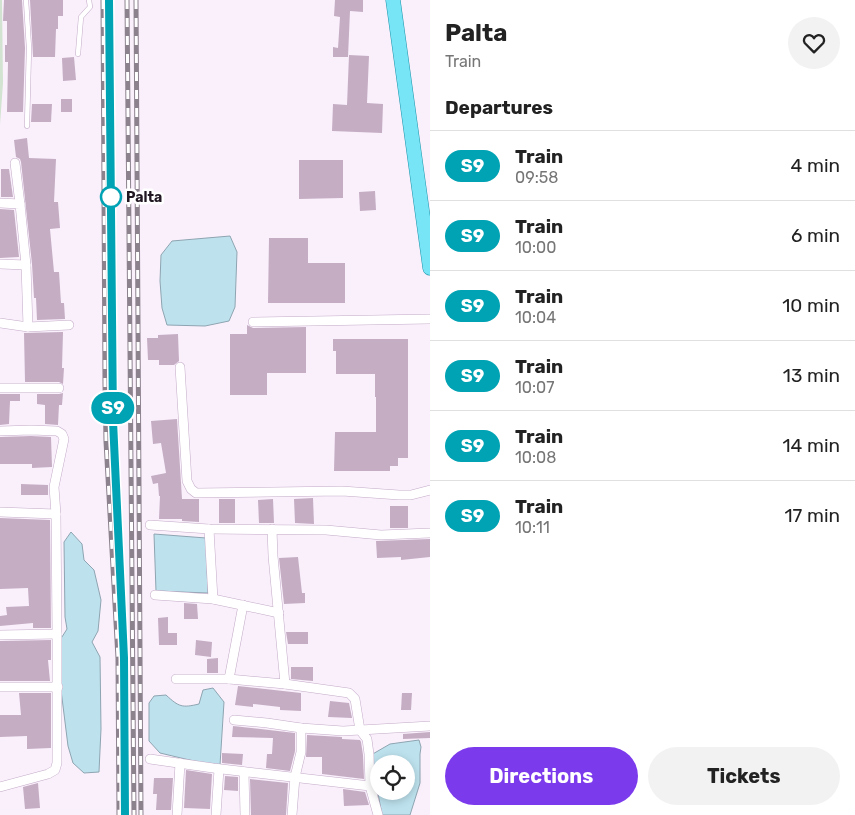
<!DOCTYPE html>
<style>
body{margin:0;font-family:Rubik,sans-serif;background:#f2f2f2;color:#222;height:100vh;display:flex;flex-direction:column;font-size:19px;white-space:nowrap}
*{box-sizing:border-box;margin:0}
p{font-size:16px;color:#767676}
.icon{flex:none;width:28px;height:28px;fill:none;stroke:currentColor;stroke-width:2;stroke-linecap:round;stroke-linejoin:round}
.map{position:relative;flex:1;overflow:hidden}
.side{display:flex;flex-direction:column;background:#fff;width:425px}
.side>*{flex:none}
.badge{padding:0 10px;border-radius:16px;font-size:18px;line-height:32px}
.controls{position:absolute;left:370px;top:755px;display:grid;gap:10px}
.controls a{display:grid;place-items:center;width:45px;height:45px;border-radius:50%;background:#fff;box-shadow:0 2px 8px #0003;font-size:25px}
.map>.badge{position:absolute;translate:-50% -50%;box-shadow:0 0 0 2px #fff}
h2{padding:0 15px;font-size:19px;line-height:45px}
.round{display:grid;place-items:center;flex:none;width:52px;height:52px;border-radius:26px;background:#f2f2f2}
.summary{display:flex;align-items:center;justify-content:space-between;height:85px;padding:0 15px}
h1{font-size:24px;font-weight:700;line-height:38px}
.cta{display:flex;gap:10px;margin-top:auto;padding:10px 15px}
.cta a{flex:1;height:58px;border-radius:30px;background:#7c3aed;color:#fff;font-size:20px;font-weight:700;line-height:58px;text-align:center}
.cta a+a{background:#f2f2f2;color:#222}
ul{padding:0;list-style:none}
li{display:flex;align-items:center;gap:15px;height:70px;padding:0 15px;border-top:1px solid #e0e0e0}
li div{flex:1}
li b{display:block;font-size:19px}
li em{font-style:normal}
li .badge{min-width:55px;font-weight:700;text-align:center}
main{display:flex;flex:1;min-height:0}
.map>svg:first-child{display:block}
.green{fill:#d2e3d1}
.water{fill:#bde2ee;stroke:#8ea5b1;fill-rule:evenodd}
.building{fill:#c5adc4}
.lines{fill:none;stroke-linecap:round;stroke-linejoin:round}
.service-casing{stroke:#c3aac7;stroke-width:5.5}
.minor-casing{stroke:#c3aac7;stroke-width:10}
.primary-casing{stroke:#1e92a8;stroke-width:15}
.service{stroke:#fff;stroke-width:4.5}
.minor{stroke:#fff;stroke-width:9}
.primary{stroke:#77e5f6;stroke-width:14}
.rail-casing{stroke:#8c828e;stroke-width:5}
.rail{stroke:#fff;stroke-width:3;stroke-dasharray:9;stroke-linecap:butt}
.line-casing{stroke:#fff;stroke-width:11}
.line{stroke:#00a3b4;stroke-width:8}
.stop-dot{fill:#fff;stroke:#00a3b4;stroke-width:2.5}
.labels{text-anchor:middle;dominant-baseline:central;stroke-width:5;stroke-linejoin:round;paint-order:stroke}
.stop-label{font-size:14px;font-weight:bold;fill:#201722;stroke:#fff;text-anchor:start}
</style>
<main>
<div class="map">
<svg width="430" height="815" viewBox="0 0 430 815">
<rect width="100%" height="100%" fill="#faf0fc"/>
<!-- green -->
<path class="green" d="M0,0H2L3,83L0,125Z"/>
<!-- water -->
<g class="water">
<path d="M230,236L237,252L235,307L229,321L205,326L167,325L162,308L160,281L161,255L172,241Z"/>
<path d="M71,532L82,544L84,560L94,570L101,600L98,631L92,642L100,657L101,729L99,772L84,773L73,763L68,746L61,690L60,640L67,629L65,617L64,542Z"/>
<path d="M154,534L206,538L208,593L156,591Z"/>
<path d="M213,688L224,702L220,765L198,762L160,753L149,741V703L154,696L166,695C179,707 182,708 199,704L203,690Z"/>
<path d="M419,740L421,747L420,754V783L410,815H382L371,755L390,744ZM379,764H406V791H379Z"/>
</g>
<!-- building -->
<g class="building">
<path d="M4,0H22L25,48L23,112H7L8,62H5V45H7V21H3Z"/>
<path d="M30,0H63V16H58V29H56L55,57H33Z"/>
<path d="M335,0H363V12L350,11L348,57H333V47L338,48L340,17L334,16Z"/>
<path d="M349,55L369,56L367,103L383,104L382,133L332,131L333,104L347,105Z"/>
<path d="M74,57L76,80L63,81L62,58Z"/>
<rect x="61" y="99" width="11" height="13"/>
<path d="M32,104H52L51,122H31Z"/>
<path d="M27,138L29,158L56,159L54,202H58L60,228L50,229L54,272H59L61,303H64L65,319L37,320L36,298H34L32,264L21,162L20,159L16,157L14,140Z"/>
<path d="M299,160H343V198L299,199Z"/>
<path d="M1,169H9L13,197H1Z"/>
<path d="M375,191L376,210L360,211L359,192Z"/>
<path d="M0,209L14,210L19,257L0,258Z"/>
<path d="M269,238H308V263H345V303H268Z"/>
<path d="M247,325L253,328L306,327V373H267V395H230V334H247Z"/>
<path d="M63,332L62,368H64L63,384L59,382H25L24,333Z"/>
<path d="M178,334L179,361L174,365H159V360H148L147,338H158V335Z"/>
<path d="M333,339H408V458H398V466H390V471H334L335,432H376V397H375V374H336V351H333Z"/>
<path d="M63,393L62,405H59L58,425L45,424V405L37,404V394H59Z"/>
<path d="M0,394H20V401H10L9,424L0,425Z"/>
<path d="M177,419L182,499H199V522L182,521V519H159L160,496H159L158,483L153,484L151,476L166,473L161,443L153,444L151,421Z"/>
<path d="M31,436L51,437L52,467L32,468V464H0V437Z"/>
<path d="M21,484L48,485V495H21Z"/>
<path d="M313,498L314,524L295,523L294,499Z"/>
<rect x="219" y="499" width="16" height="24"/>
<path d="M273,499L274,523H259L258,500Z"/>
<rect x="390" y="506" width="18" height="22"/>
<path d="M0,518L50,520L51,628H33V623L0,626V616L7,615L6,607L29,606L28,588L0,589Z"/>
<path d="M430,539V557L401,560V557L377,558L376,541Z"/>
<path d="M298,557L302,593H305V603L284,604L279,558Z"/>
<path d="M184,603L197,604L198,619H184Z"/>
<path d="M168,617V633H177V645H159L158,618Z"/>
<path d="M286,632H308V644H288Z"/>
<path d="M51,640V660H48L50,681H0V641Z"/>
<path d="M196,640L212,642L211,657L195,655Z"/>
<path d="M218,658V673H207V659Z"/>
<path d="M291,667H313V681L291,679Z"/>
<path d="M238,686L301,693V711L280,710V707L253,704V707L235,705Z"/>
<path d="M19,693H51V748L27,749V736L0,737V715H21Z"/>
<path d="M402,693H412L411,710H401Z"/>
<path d="M330,701L349,703L352,718L328,717Z"/>
<path d="M233,726L295,733V751L290,771L266,768L267,754H272L273,738L232,737Z"/>
<path d="M430,732V738L403,739V734Z"/>
<path d="M307,735L342,737V739L360,740L361,742L363,755L364,779L322,774V757H306Z"/>
<path d="M222,753L243,754L242,765L222,763Z"/>
<path d="M186,770L212,774L210,809L184,808Z"/>
<path d="M225,776L238,777V791L224,790Z"/>
<path d="M154,778H173L171,810H156L157,794H153Z"/>
<path d="M250,779L288,783L286,815H251Z"/>
<path d="M38,783L40,808L25,809L23,787Z"/>
<path d="M343,789L365,792L369,805L344,806Z"/>
</g>
<g class="lines">
<defs>
<g id="service">
<path d="M26,0L29,48L27,126"/>
<path d="M78,54L81,17L90,7L89,0"/>
</g>
<g id="minor">
<path d="M15,163L20,204"/>
<path d="M0,203L20,204L26,265L28,327"/>
<path d="M0,264L26,265"/>
<path d="M253,322L430,319"/>
<path d="M0,323L28,327L69,325"/>
<path d="M180,367L187,481L191,489L196,493L342,491L399,495H411L430,490"/>
<path d="M0,388H59"/>
<path d="M0,431L31,430L57,431L62,434L64,439L54,487L56,514L57,634L0,635"/>
<path d="M0,512L56,514"/>
<path d="M150,525L209,529L326,530L381,535L430,533"/>
<path d="M209,529L213,599"/>
<path d="M272,529L273,556L285,684"/>
<path d="M155,595L213,599L279,613"/>
<path d="M176,679H229L285,684L349,693L355,699L360,730L367,739L369,754L370,786L378,815"/>
<path d="M229,679L243,605"/>
<path d="M0,687H58"/>
<path d="M234,720L267,723L301,728L343,731L430,726"/>
<path d="M150,759L213,768L370,786"/>
<path d="M244,772L245,815"/>
<path d="M0,787L48,774L55,770L57,763V634"/>
<path d="M177,815L180,763"/>
<path d="M216,815L219,769"/>
<path d="M292,815L295,777L301,752V728"/>
</g>
<path id="primary" d="M393,0L430,268"/>
</defs>
<!-- service casing -->
<use href="#service" class="service-casing"/>
<!-- minor casing -->
<use href="#minor" class="minor-casing"/>
<!-- primary casing -->
<use href="#primary" class="primary-casing"/>
<!-- service -->
<use href="#service" class="service"/>
<!-- minor -->
<use href="#minor" class="minor"/>
<!-- primary -->
<use href="#primary" class="primary"/>
<defs>
<g id="rail">
<path d="M103,0L105,384L106,441L118,658L119,815"/>
<path d="M127,0L134,815"/>
<path d="M136,0L141,815"/>
<path d="M114,455L117,507"/>
</g>
</defs>
<!-- rail casing -->
<use href="#rail" class="rail-casing"/>
<!-- rail -->
<use href="#rail" class="rail"/>
</g>
<g class="lines">
<defs>
<path id="line" d="M109,0L113,421L124,658L125,815"/>
</defs>
<!-- line casing -->
<use href="#line" class="line-casing"/>
<!-- line -->
<use href="#line" class="line"/>
</g>
<!-- markers -->
<circle class="stop-dot" cx="111" cy="197" r="10"/>
<g class="labels">
<!-- stop labels -->
<g class="stop-label">
<text x="126" y="197">Palta</text>
</g>
</g>
</svg>
<div class="controls">
<a><svg class="icon" aria-label="locate" viewBox="0 0 24 24"><circle cx="12" cy="12" r="6"/><path d="M12 2v4M12 18v4M2 12h4M18 12h4"/></svg></a>
</div>
<b class="badge" style="left:113px;top:408px;background:#00a3b4;color:#fff">S9</b>
</div>
<section class="side">
<div class="summary"><div><h1>Palta</h1><p>Train</p></div><a class="round"><svg class="icon" aria-label="heart" viewBox="0 0 24 24"><path d="M12 20l-8-8c-3-5 5-10 8-4 3-6 11-1 8 4z"/></svg></a></div>
<h2>Departures</h2>
<ul>
<li><span class="badge" style="background:#00a3b4;color:#fff">S9</span><div><b>Train</b><p>09:58</p></div><em>4 min</em></li>
<li><span class="badge" style="background:#00a3b4;color:#fff">S9</span><div><b>Train</b><p>10:00</p></div><em>6 min</em></li>
<li><span class="badge" style="background:#00a3b4;color:#fff">S9</span><div><b>Train</b><p>10:04</p></div><em>10 min</em></li>
<li><span class="badge" style="background:#00a3b4;color:#fff">S9</span><div><b>Train</b><p>10:07</p></div><em>13 min</em></li>
<li><span class="badge" style="background:#00a3b4;color:#fff">S9</span><div><b>Train</b><p>10:08</p></div><em>14 min</em></li>
<li><span class="badge" style="background:#00a3b4;color:#fff">S9</span><div><b>Train</b><p>10:11</p></div><em>17 min</em></li>
</ul>
<div class="cta"><a>Directions</a><a>Tickets</a></div>
</section>
</main>
